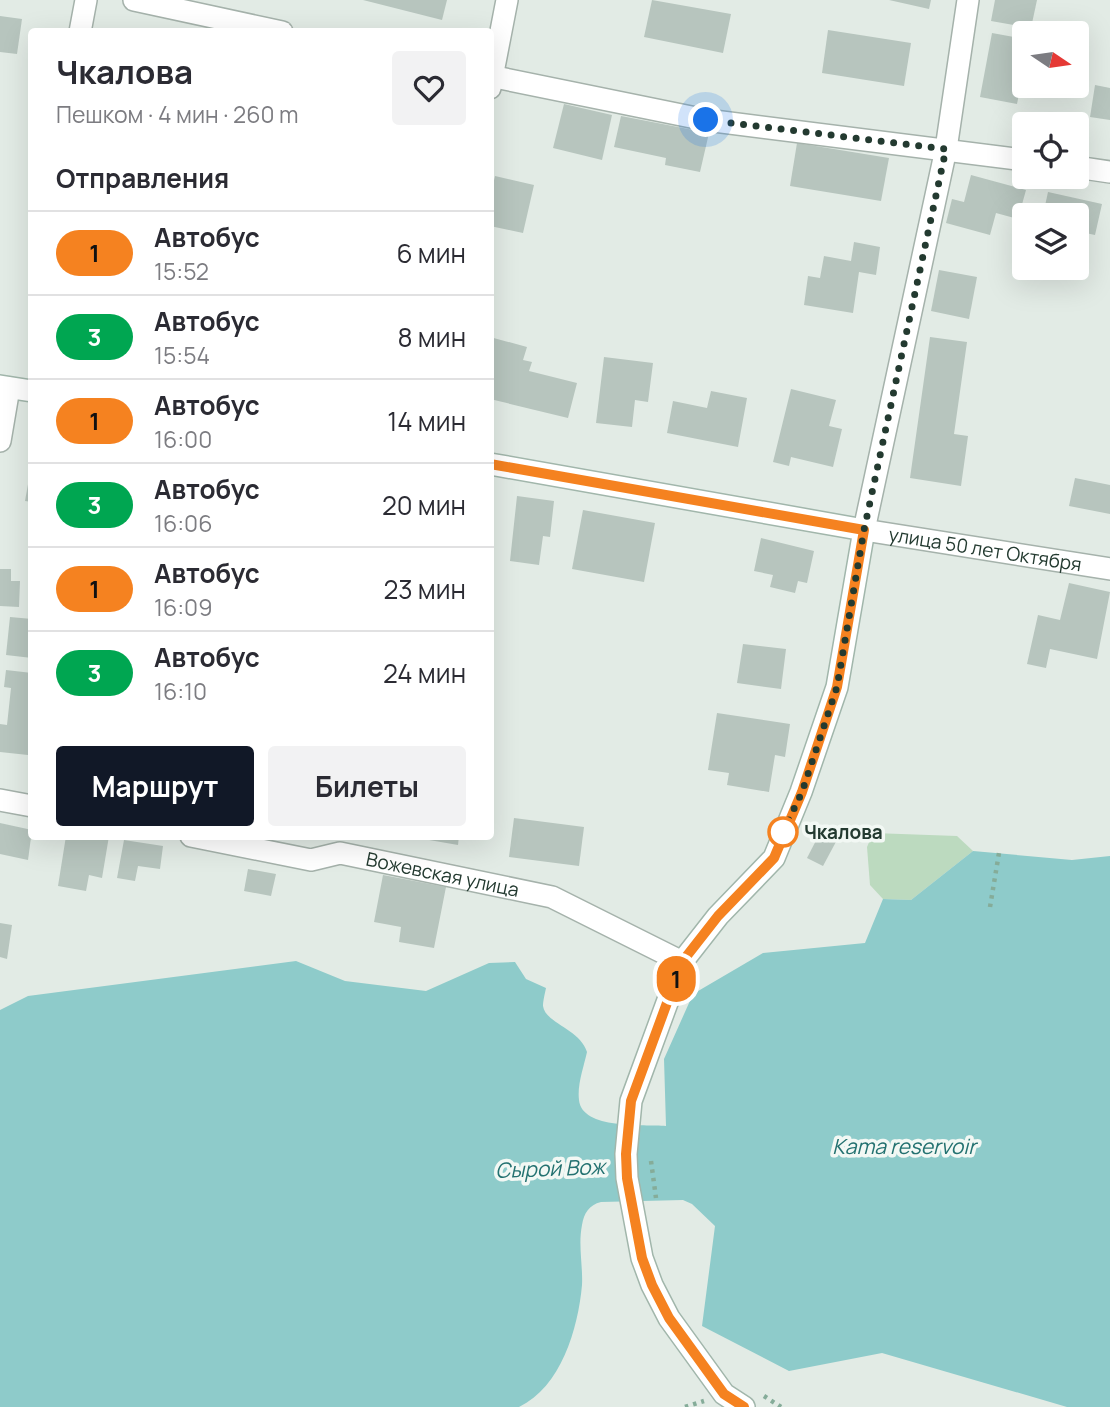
<!DOCTYPE html>
<html lang="ru">
<meta charset="utf-8">
<style>
body{margin:0;font-family:Manrope,sans-serif;background:#f2f2f3;color:#2b2b33;height:100vh;display:flex;flex-direction:column;font-size:26px;white-space:nowrap}
*{box-sizing:border-box;margin:0}
p{font-size:23px;color:#7c7c81}
.icon{flex:none;width:38px;height:38px;fill:none;stroke:currentColor;stroke-width:2;stroke-linecap:round;stroke-linejoin:round}
.map{position:relative;flex:1;overflow:hidden}
.panel{position:absolute;left:28px;top:28px;width:466px;height:812px;display:flex;flex-direction:column;background:#fff;border-radius:7px;box-shadow:0 7px 28px #0002}
.panel>*{flex:none}
.badge{padding:0 14px;border-radius:23px;font-size:24px;line-height:46px}
.needle{width:46px;rotate:103deg}
.tools{position:absolute;left:1012px;top:21px;display:grid;gap:14px}
.tools a{display:grid;place-items:center;width:77px;height:77px;border-radius:7px;background:#fff;box-shadow:0 7px 28px #0002;font-size:35px}
.you{position:absolute;width:35px;height:35px;margin:-18px;border:5px solid #fff;border-radius:50%;background:#1a73e8;box-shadow:0 0 0 10px #1a73e833}
.map>.badge{position:absolute;translate:-50% -50%;box-shadow:0 0 0 4px #fff}
h2{padding:0 28px;font-size:26px;line-height:63px}
.round{display:grid;place-items:center;flex:none;width:74px;height:74px;border-radius:7px;background:#f2f2f3}
.head{display:flex;align-items:center;justify-content:space-between;height:119px;padding:0 28px}
h1{font-size:33px;font-weight:700;line-height:52px}
.cta{display:flex;gap:14px;margin-top:auto;padding:14px 28px}
.cta a{flex:1;height:80px;border-radius:7px;background:#111827;color:#fff;font-size:28px;font-weight:700;line-height:80px;text-align:center}
.cta a+a{background:#f2f2f3;color:#2b2b33}
ul{padding:0;list-style:none}
li{display:flex;align-items:center;gap:21px;height:84px;padding:0 28px;border-top:2px solid #e1e1e2}
li div{flex:1}
li b{display:block;font-size:26px}
li em{font-style:normal}
li .badge{min-width:77px;font-weight:700;text-align:center}
.map>svg:first-child{display:block}
.green{fill:#bcdabf}
.water{fill:#8ecbca}
.building{fill:#b7c5be}
.lines{fill:none;stroke-linecap:round;stroke-linejoin:round}
.street-casing{stroke:#a5b2ab;stroke-width:24}
.secondary-casing{stroke:#a1b6ab;stroke-width:24}
.path{stroke:#85ac99;stroke-width:4.5;stroke-dasharray:3.5 5;stroke-linecap:butt}
.street{stroke:#fff;stroke-width:21}
.secondary{stroke:#fff;stroke-width:21}
.line-casing{stroke:#fff;stroke-width:16}
.line{stroke:#f58220;stroke-width:10}
.walk{stroke:#233a30;stroke-width:7;stroke-dasharray:0 12.6}
.stop-dot{fill:#fff;stroke:#f58220;stroke-width:3.5}
.labels{text-anchor:middle;dominant-baseline:central;stroke-width:7;stroke-linejoin:round;paint-order:stroke}
.street-label{font-size:19px;fill:#233a30;stroke:#f2f8f4}
.stop-label{font-size:19px;font-weight:bold;fill:#233a30;stroke:#f2f8f4;text-anchor:start}
.water-label{font-size:21px;font-style:italic;fill:#237170;stroke:#f2f8f4}
</style>
<div class="map">
<svg width="1110" height="1407" viewBox="0 0 1110 1407">
<rect width="100%" height="100%" fill="#e2ebe5"/>
<!-- green -->
<path class="green" d="M873,833L957,836L973,851L911,900L883,899L870,885L867,847Z"/>
<!-- water -->
<path class="water" d="M973,851L1072,860L1110,856V1407H1067L882,1353L789,1371L702,1326L715,1226L692,1204L683,1200L601,1202C589,1205 584,1213 582,1225C578,1245 583,1266 582,1285C578,1329 561,1387 519,1407H0V1010L28,996L296,961L345,981L426,991L489,963L515,962L526,979L546,988C545,993 543,1001 543,1006C545,1023 580,1029 587,1052C584,1066 577,1085 579,1100C582,1130 644,1124 666,1126L664,1059L693,994L763,953L865,943L883,899L911,900Z"/>
<!-- building -->
<g class="building">
<path d="M363,0H447L442,20Z"/>
<path d="M652,0L731,14L723,53L644,37Z"/>
<path d="M889,0H931L929,9Z"/>
<path d="M995,0H1037L1031,28L991,21Z"/>
<path d="M0,16L22,19L17,54L0,52Z"/>
<path d="M828,30L911,43L904,86L822,73Z"/>
<path d="M992,33L1020,38L1016,54L1024,55V69L1017,104L980,97Z"/>
<path d="M1095,85L1110,88V120L1090,117Z"/>
<path d="M564,104L612,115L602,160L553,148Z"/>
<path d="M621,116L709,133L700,172L665,165L666,158L614,147Z"/>
<path d="M797,143L889,158L881,201L790,186Z"/>
<path d="M971,175L1026,190L1018,219L996,213L990,235L946,223L952,199L964,202Z"/>
<path d="M495,176L534,185L523,233L490,226V198Z"/>
<path d="M1048,192L1102,204L1095,235L1076,231V215H1043Z"/>
<path d="M854,242L880,247L876,275L859,272L853,313L804,305L808,276L820,278L824,256L851,261Z"/>
<path d="M939,270L977,277L969,319L931,311Z"/>
<path d="M490,337L527,347L523,360L532,362L529,371L577,383L568,418L490,399Z"/>
<path d="M930,337L967,342L954,434L968,436L961,486L910,478Z"/>
<path d="M604,357L653,363L648,402L635,400L632,427L596,423Z"/>
<path d="M791,389L836,400L829,426L842,429L833,467L791,457L789,466L773,462Z"/>
<path d="M711,391L747,398L738,447L667,433L673,401L707,408Z"/>
<path d="M30,473H32V502L25,501Z"/>
<path d="M1075,478L1110,485V514L1069,506Z"/>
<path d="M517,496L554,501L550,537L543,536L539,565L510,561Z"/>
<path d="M583,510L655,523L644,582L572,569Z"/>
<path d="M761,538L814,551L807,583L798,581L795,593L770,587L773,575L754,571Z"/>
<path d="M0,569H11V581H20L19,607L0,606Z"/>
<path d="M1069,583L1110,592L1097,659L1050,649L1046,668L1027,664L1038,615L1060,620Z"/>
<path d="M10,617L32,619V658L6,655Z"/>
<path d="M743,644L786,649L781,689L737,683Z"/>
<path d="M6,670L32,673L28,755L0,752V724L7,725L11,688L4,687Z"/>
<path d="M717,713L790,724L785,757L775,755L769,792L727,785L729,773L708,770Z"/>
<path d="M514,818L584,827L579,866L509,857Z"/>
<path d="M0,823L32,830L28,860L0,854Z"/>
<path d="M822,829L838,838L823,866L807,858Z"/>
<path d="M66,836H109L102,878L89,875L86,891L58,886Z"/>
<path d="M406,836H459L458,845Z"/>
<path d="M124,840L163,846L160,869L138,866L135,881L117,878Z"/>
<path d="M248,869L276,874L271,896L244,891Z"/>
<path d="M383,875L446,887L434,948L399,942L401,927L374,922Z"/>
<path d="M0,923L12,925L7,959L0,957Z"/>
</g>
<g class="lines">
<defs>
<g id="street">
<path d="M134,0L282,32"/>
<path id="s1" d="M968,0L946,149L864,530L1110,569"/>
<path d="M80,32L86,0"/>
<path d="M490,76L706,120L1024,160"/>
<path d="M490,88L507,0"/>
<path d="M1076,167L1110,172"/>
<path d="M0,441L9,388"/>
<path d="M0,800L32,806"/>
<path id="s2" d="M191,836L311,860L340,853L552,897L682,962"/>
</g>
<g id="secondary">
<path d="M0,386L32,391"/>
<path d="M490,464L864,530L837,687L801,792L774,858L718,916L682,962L631,1101L626,1154L627,1178L642,1258L652,1285L669,1318L724,1394L744,1407"/>
</g>
</defs>
<!-- street casing -->
<use href="#street" class="street-casing"/>
<!-- secondary casing -->
<use href="#secondary" class="secondary-casing"/>
<!-- path -->
<g class="path">
<path d="M990,907L999,853"/>
<path d="M651,1161L656,1198"/>
<path d="M764,1396L781,1407"/>
<path d="M685,1407L704,1401"/>
</g>
<!-- street -->
<use href="#street" class="street"/>
<!-- secondary -->
<use href="#secondary" class="secondary"/>
</g>
<g class="lines">
<defs>
<path id="line" d="M490,464L864,530L837,687L802,792L774,858L718,916L682,962L631,1101L626,1154L627,1178L642,1258L652,1285L669,1318L724,1394L744,1407"/>
</defs>
<!-- line casing -->
<use href="#line" class="line-casing"/>
<!-- line -->
<use href="#line" class="line"/>
<!-- walk -->
<path class="walk" d="M706,120L946,149L864,530L837,687L802,792L783,832"/>
</g>
<!-- markers -->
<circle class="stop-dot" cx="783" cy="832" r="14"/>
<g class="labels">
<!-- street labels -->
<g class="street-label">
<text stroke="none"><textPath href="#s1" startOffset="663">улица 50 лет Октября</textPath></text>
<text stroke="none"><textPath href="#s2" startOffset="257">Вожевская улица</textPath></text>
</g>
<!-- stop labels -->
<g class="stop-label">
<text x="804" y="832">Чкалова</text>
</g>
<!-- water labels -->
<g class="water-label">
<text x="904" y="1146">Kama reservoir</text>
<text transform="translate(550 1168) rotate(-2)">Сырой Вож</text>
</g>
</g>
</svg>
<div class="tools">
<a><svg class="needle" viewBox="-14 -14 28 28"><path d="M0-13l5 13h-10z" fill="#e53935"/><path d="M0 13l5-13h-10z" fill="#7c7c81"/></svg></a>
<a><svg class="icon" aria-label="locate" viewBox="0 0 24 24"><circle cx="12" cy="12" r="6"/><path d="M12 2v4M12 18v4M2 12h4M18 12h4"/></svg></a>
<a><svg class="icon" aria-label="layers" viewBox="0 0 24 24"><path d="M12 4l9 5-9 5-9-5zM3 14l9 5 9-5"/></svg></a>
</div>
<div class="you" style="left:706px;top:120px"></div>
<b class="badge" style="left:676px;top:979px;background:#f58220;color:#111">1</b>
<section class="panel">
<div class="head"><div><h1>Чкалова</h1><p>Пешком · 4 мин · 260 m</p></div><a class="round"><svg class="icon" aria-label="heart" viewBox="0 0 24 24"><path d="M12 20l-8-8c-3-5 5-10 8-4 3-6 11-1 8 4z"/></svg></a></div>
<h2>Отправления</h2>
<ul>
<li><span class="badge" style="background:#f58220;color:#111">1</span><div><b>Автобус</b><p>15:52</p></div><em>6 мин</em></li>
<li><span class="badge" style="background:#00a651;color:#fff">3</span><div><b>Автобус</b><p>15:54</p></div><em>8 мин</em></li>
<li><span class="badge" style="background:#f58220;color:#111">1</span><div><b>Автобус</b><p>16:00</p></div><em>14 мин</em></li>
<li><span class="badge" style="background:#00a651;color:#fff">3</span><div><b>Автобус</b><p>16:06</p></div><em>20 мин</em></li>
<li><span class="badge" style="background:#f58220;color:#111">1</span><div><b>Автобус</b><p>16:09</p></div><em>23 мин</em></li>
<li><span class="badge" style="background:#00a651;color:#fff">3</span><div><b>Автобус</b><p>16:10</p></div><em>24 мин</em></li>
</ul>
<div class="cta"><a>Маршрут</a><a>Билеты</a></div>
</section>
</div>
